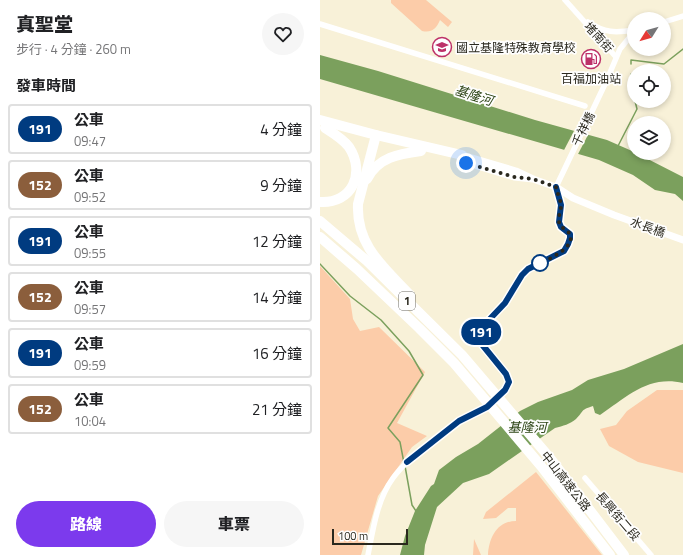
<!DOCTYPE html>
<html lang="zh-TW">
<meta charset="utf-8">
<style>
body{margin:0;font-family:"Titillium Web","Noto Sans TC",sans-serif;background:#f6f6f6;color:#202124;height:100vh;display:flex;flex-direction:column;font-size:15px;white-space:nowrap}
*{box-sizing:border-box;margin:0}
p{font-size:13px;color:#757577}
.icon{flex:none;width:22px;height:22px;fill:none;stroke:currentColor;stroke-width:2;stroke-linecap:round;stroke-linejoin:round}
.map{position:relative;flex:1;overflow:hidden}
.sheet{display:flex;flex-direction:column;background:#fff;width:320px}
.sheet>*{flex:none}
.badge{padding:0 8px;border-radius:13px;font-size:14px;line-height:26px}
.needle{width:26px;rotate:233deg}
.fabs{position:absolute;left:307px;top:12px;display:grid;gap:8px}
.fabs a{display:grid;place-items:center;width:44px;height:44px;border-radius:50%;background:#fff;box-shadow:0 2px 6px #0003;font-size:20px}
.scale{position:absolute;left:12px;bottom:10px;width:76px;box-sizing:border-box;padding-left:4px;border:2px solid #2a281e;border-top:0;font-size:11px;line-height:14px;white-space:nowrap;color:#2a281e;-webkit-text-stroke:3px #fefefe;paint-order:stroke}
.you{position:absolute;width:20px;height:20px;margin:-10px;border:3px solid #fff;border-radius:50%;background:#1a73e8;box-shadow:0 0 0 6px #1a73e833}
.map>.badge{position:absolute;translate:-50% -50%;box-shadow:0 0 0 2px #fff}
h2{padding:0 16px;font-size:15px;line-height:36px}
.round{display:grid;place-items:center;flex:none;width:42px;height:42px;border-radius:21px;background:#f6f6f6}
.summary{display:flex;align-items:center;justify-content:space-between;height:68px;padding:0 16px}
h1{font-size:19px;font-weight:800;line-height:30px}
.cta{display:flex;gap:8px;margin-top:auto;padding:8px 16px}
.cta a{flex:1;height:46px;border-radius:24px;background:#7c3aed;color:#fff;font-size:16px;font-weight:800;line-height:46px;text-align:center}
.cta a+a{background:#f6f6f6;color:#202124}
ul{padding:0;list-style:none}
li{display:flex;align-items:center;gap:12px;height:50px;margin:0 8px 6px;padding:0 8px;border:2px solid #e0e0e0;border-radius:4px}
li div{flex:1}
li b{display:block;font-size:15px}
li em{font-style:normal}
li .badge{min-width:44px;font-weight:700;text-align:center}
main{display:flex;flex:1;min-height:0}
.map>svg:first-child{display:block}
.green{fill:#fccca9}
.water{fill:#7ba05d}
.pier{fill:#f8f1d8}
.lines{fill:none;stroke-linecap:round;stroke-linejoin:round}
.stream{stroke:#7ba05d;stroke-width:1.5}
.minor{stroke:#fff;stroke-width:5.5}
.tertiary{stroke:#fff;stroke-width:7}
.motorway{stroke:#fff;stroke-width:10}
.line-casing{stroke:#fff;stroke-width:9}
.line{stroke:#003b80;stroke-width:6}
.walk{stroke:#2a281e;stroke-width:4;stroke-dasharray:0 7.2}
.stop-dot{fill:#fff;stroke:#003b80;stroke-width:2}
.labels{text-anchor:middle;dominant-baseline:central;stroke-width:3.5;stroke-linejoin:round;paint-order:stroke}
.shield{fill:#fefefe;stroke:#6a6861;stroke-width:1}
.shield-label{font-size:11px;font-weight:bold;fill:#2a281e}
.street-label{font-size:12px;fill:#2a281e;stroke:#fefefe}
.poi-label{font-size:12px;fill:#2a281e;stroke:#fefefe;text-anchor:start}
.water-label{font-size:13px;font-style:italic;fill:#2d4516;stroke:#fefefe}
</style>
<main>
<section class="sheet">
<div class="summary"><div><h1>真聖堂</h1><p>步行 · 4 分鐘 · 260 m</p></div><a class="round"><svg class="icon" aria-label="heart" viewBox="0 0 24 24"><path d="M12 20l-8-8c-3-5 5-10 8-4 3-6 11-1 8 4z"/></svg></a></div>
<h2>發車時間</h2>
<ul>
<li><span class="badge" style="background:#003b80;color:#fff">191</span><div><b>公車</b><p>09:47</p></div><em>4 分鐘</em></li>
<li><span class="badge" style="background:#8b5e3c;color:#fff">152</span><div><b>公車</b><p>09:52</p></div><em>9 分鐘</em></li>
<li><span class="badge" style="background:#003b80;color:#fff">191</span><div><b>公車</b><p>09:55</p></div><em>12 分鐘</em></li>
<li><span class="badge" style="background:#8b5e3c;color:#fff">152</span><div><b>公車</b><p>09:57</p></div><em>14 分鐘</em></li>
<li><span class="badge" style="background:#003b80;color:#fff">191</span><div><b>公車</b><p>09:59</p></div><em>16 分鐘</em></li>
<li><span class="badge" style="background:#8b5e3c;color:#fff">152</span><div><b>公車</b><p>10:04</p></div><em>21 分鐘</em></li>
</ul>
<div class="cta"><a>路線</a><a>車票</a></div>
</section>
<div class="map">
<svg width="363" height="555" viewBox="0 0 363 555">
<rect width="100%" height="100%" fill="#f8f1d8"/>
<!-- green -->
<g class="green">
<path d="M71,0H106L132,22L128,27L120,20C116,29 112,33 102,31L71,3Z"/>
<path d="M0,266L30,299L33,319L40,331L59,327L105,372L77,423L107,436L92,447L58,496L41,555H0Z"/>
<path d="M337,390H363V473L318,462L289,446L280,429L296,425L307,411Z"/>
<path d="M216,472L282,555H168C169,538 177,521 196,521V508H188L176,518L163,519L166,512Z"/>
<path d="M154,539L161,555H153Z"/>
</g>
<!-- water -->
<g class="water">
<path d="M0,55L58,71L215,120L287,140L312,151L314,153H316L363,177V201L355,194L335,190L313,175L279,160L0,79Z"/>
<path d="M363,344V383C328,375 307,397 280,415L275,413L273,406C260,410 264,411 256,419C250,424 243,426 235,428L169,474L143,483L117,507L105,545L104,555H80L85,536L95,511L111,486L114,484L119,470L136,457L158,444L200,411L218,402L252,390L268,380L304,369Z"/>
</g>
<!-- pier -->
<path class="pier" d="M255,129L269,133L257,156L243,152Z"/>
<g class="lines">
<!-- stream -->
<g class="stream">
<path d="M311,64V60L344,64L363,49"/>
<path d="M311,74L310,84L314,98"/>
<path d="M298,146L317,109L315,101"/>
<path d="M0,264L30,296L61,320L89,351L103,375L68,428L80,442L84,463"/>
<path d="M85,466L92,505L96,511"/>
</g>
<!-- minor -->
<g class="minor">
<path d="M245,0L296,57"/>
<path d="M268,22C285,33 295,33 314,30"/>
<path d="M344,22L363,16"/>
<path d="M0,24L265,106"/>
<path d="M265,478L331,555"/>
<path d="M48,555C53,529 57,500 73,478C84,463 99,452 113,441C122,434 131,426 140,421C159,410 179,403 189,382L186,374L160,342L161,330L167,321L185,303L202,275L208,269L244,251L248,244L250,238V234L241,227L239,222L241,205L236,187L286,82L300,49L309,38L314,35"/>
</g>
<!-- tertiary -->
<path class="tertiary" d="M213,179L194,177L141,161L142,155L196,171L213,179L236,187L253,198L294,215L363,240"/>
<!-- motorway -->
<g class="motorway">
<path d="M0,120L56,135L142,155"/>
<path d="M56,135L38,204C36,246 64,267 90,295"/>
<path d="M47,179C58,157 79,154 101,151"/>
<path d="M0,202C32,204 46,173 29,147C23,139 13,133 5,128"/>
<path d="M0,221L47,261L142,355L230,458L304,555"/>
<path d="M0,237L37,269L99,328L134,363L221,466L290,555"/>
</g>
</g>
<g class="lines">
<defs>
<path id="line" d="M87,462L139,421L167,407L185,390L189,382L186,374L160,342L161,330L167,322L185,303L202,275L208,269L244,251L248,244L250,238V234L241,227L239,222L241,205L236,187"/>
</defs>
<!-- line casing -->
<use href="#line" class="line-casing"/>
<!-- line -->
<use href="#line" class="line"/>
<!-- walk -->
<path class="walk" d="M146,163L194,177L213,179L236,187C237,193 241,200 241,206C241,211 238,216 239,222C240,228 246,229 249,233C259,247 225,261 216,265L220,263"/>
</g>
<!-- icons -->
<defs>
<symbol id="school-ring" viewBox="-11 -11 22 22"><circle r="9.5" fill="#fefefe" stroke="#bd3168" stroke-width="1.5"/><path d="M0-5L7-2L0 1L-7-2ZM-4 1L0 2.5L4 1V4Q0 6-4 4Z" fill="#bd3168"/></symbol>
<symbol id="fuel-ring" viewBox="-11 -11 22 22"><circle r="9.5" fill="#fefefe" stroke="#bd3168" stroke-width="1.5"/><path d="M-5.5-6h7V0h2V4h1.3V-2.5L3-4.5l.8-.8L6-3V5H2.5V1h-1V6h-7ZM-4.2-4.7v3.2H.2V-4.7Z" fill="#bd3168"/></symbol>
</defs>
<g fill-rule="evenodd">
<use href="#school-ring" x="111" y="36" width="22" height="22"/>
<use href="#fuel-ring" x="260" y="48" width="22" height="22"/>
</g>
<!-- markers -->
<circle class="stop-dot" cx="220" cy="263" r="8"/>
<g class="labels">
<!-- shield labels -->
<rect class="shield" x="79" y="292" width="16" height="18" rx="3"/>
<g class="shield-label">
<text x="87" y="301">1</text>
</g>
<!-- street labels -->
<g class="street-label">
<text transform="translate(279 37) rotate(48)">堵南街</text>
<text transform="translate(263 129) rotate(-64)">千祥橋</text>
<text transform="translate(328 227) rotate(20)">水長橋</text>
<text transform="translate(246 481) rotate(52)">中山高速公路</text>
<text transform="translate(298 516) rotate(49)">長興街二段</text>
</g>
<!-- poi labels -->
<g class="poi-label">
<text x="136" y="47">國立基隆特殊教育學校</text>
<text x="271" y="78" text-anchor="middle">百福加油站</text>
</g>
<!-- water labels -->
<g class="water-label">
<text transform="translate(154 95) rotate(17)">基隆河</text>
<text x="207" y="427">基隆河</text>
</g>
</g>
</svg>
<div class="fabs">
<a><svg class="needle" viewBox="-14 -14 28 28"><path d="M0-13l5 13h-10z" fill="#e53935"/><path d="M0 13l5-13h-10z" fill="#757577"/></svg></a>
<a><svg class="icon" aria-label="locate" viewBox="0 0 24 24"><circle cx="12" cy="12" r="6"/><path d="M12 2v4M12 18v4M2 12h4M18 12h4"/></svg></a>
<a><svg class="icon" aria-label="layers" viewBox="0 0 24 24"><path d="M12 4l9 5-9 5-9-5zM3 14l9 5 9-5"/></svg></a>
</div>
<div class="scale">100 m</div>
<div class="you" style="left:146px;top:163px"></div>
<b class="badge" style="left:161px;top:332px;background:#003b80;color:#fff">191</b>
</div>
</main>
